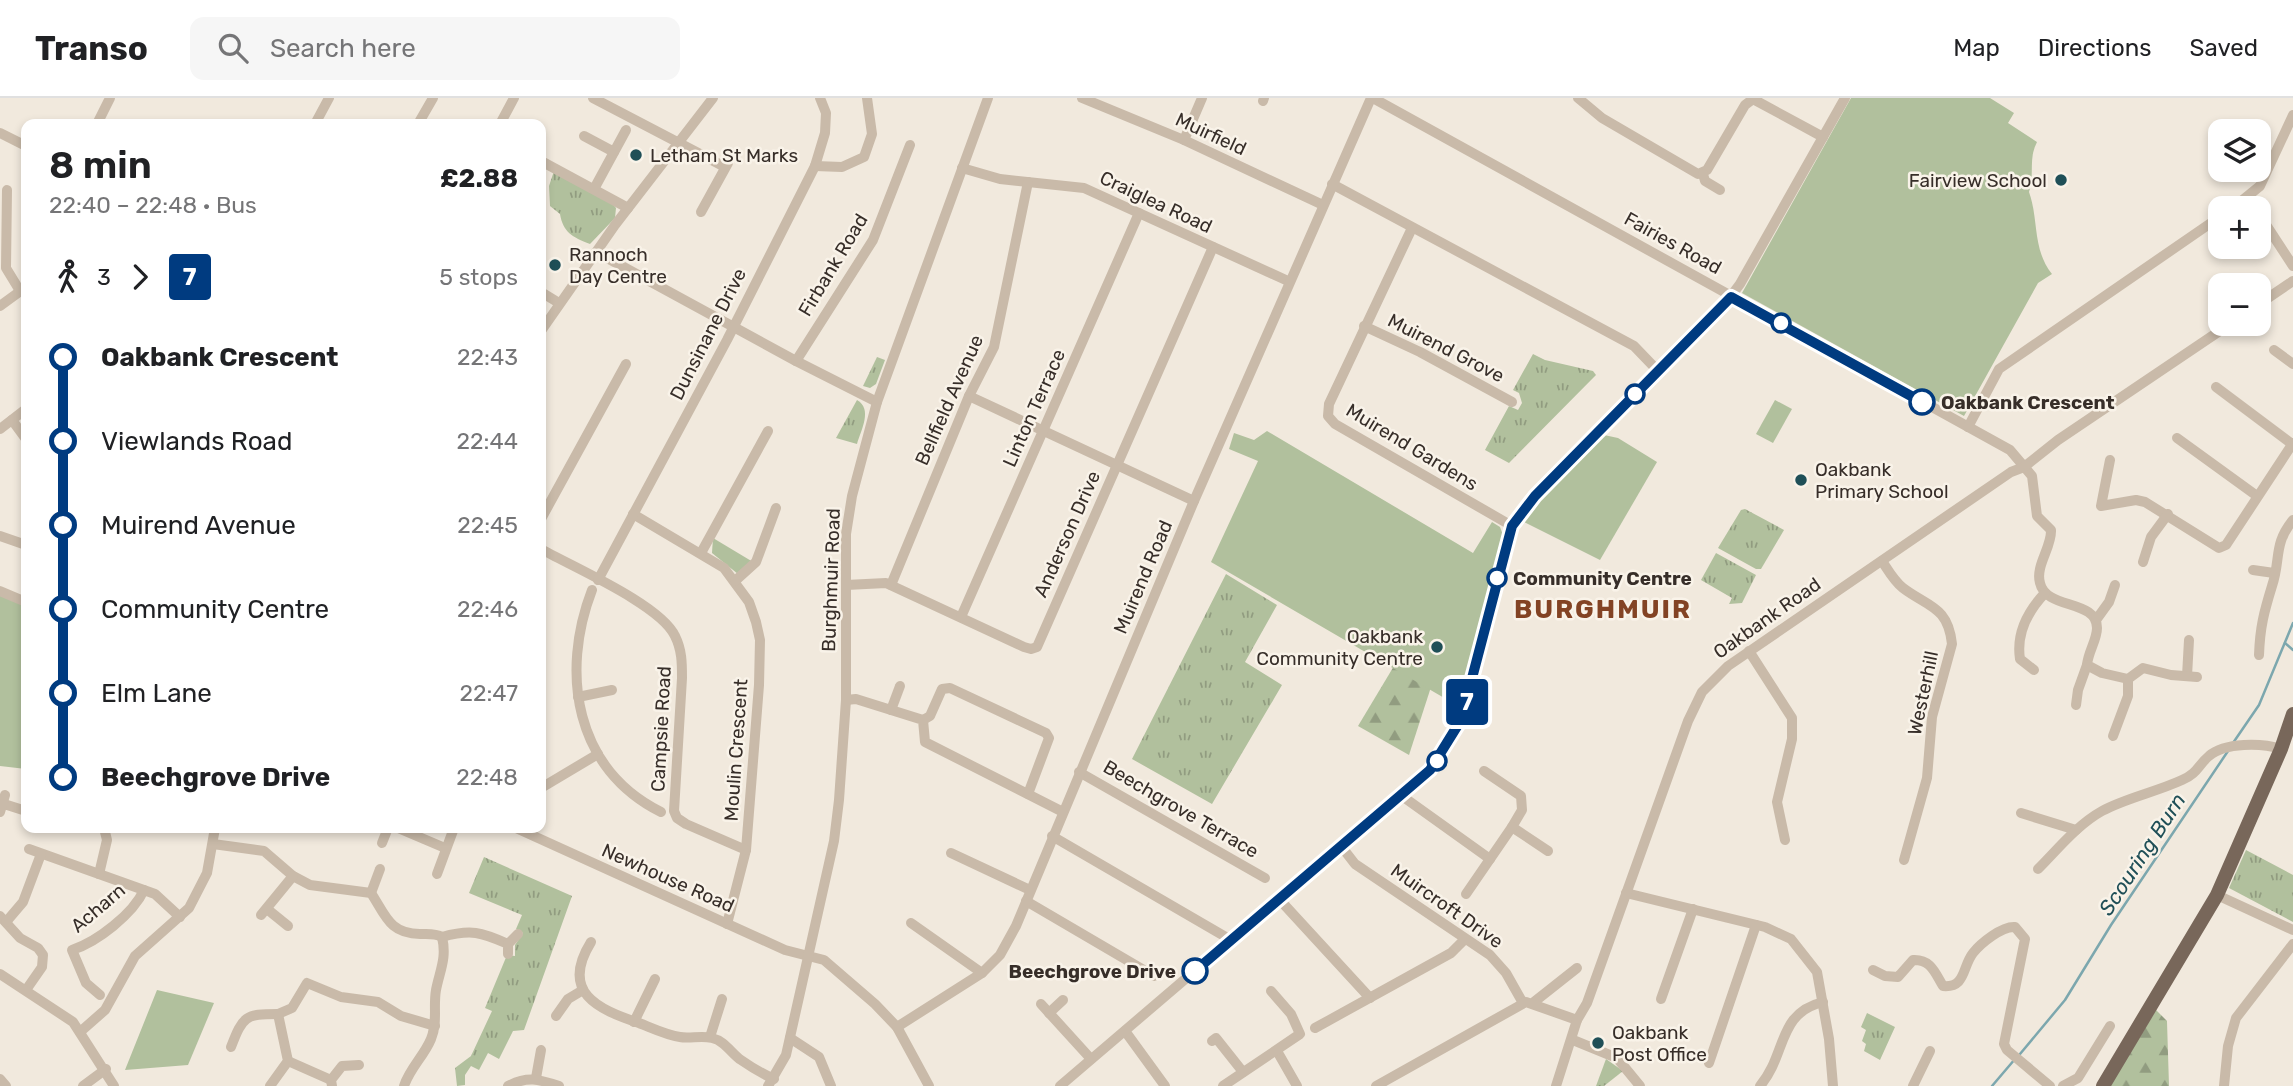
<!DOCTYPE html>
<meta charset="utf-8">
<style>
body{margin:0;font-family:Rubik,sans-serif;background:#f6f6f6;color:#202124;height:100vh;display:flex;flex-direction:column;font-size:26px;white-space:nowrap}
*{box-sizing:border-box;margin:0}
p{font-size:23px;color:#757577}
.icon{flex:none;width:38px;height:38px;fill:none;stroke:currentColor;stroke-width:2;stroke-linecap:round;stroke-linejoin:round}
.map{position:relative;flex:1;overflow:hidden}
.details{position:absolute;left:21px;top:21px;width:525px;height:714px;display:flex;flex-direction:column;background:#fff;border-radius:14px;box-shadow:0 4px 10px #0003}
.details>*{flex:none}
.badge{padding:0 14px;border-radius:5px;font-size:24px;line-height:46px}
.controls{position:absolute;left:2208px;top:21px;display:grid;gap:14px}
.controls a{display:grid;place-items:center;width:63px;height:63px;border-radius:14px;background:#fff;box-shadow:0 4px 10px #0003;font-size:35px}
.map>.badge{position:absolute;translate:-50% -50%;box-shadow:0 0 0 4px #fff}
.legs{display:flex;align-items:center;gap:10px;height:77px;padding:0 28px;font-size:23px}
.legs p{margin-inline-start:auto}
.overview{display:flex;align-items:center;justify-content:space-between;height:119px;padding:0 28px}
h1{font-size:38px;font-weight:600;line-height:52px}
ul{padding:0 28px;list-style:none}
li{display:flex;align-items:center;gap:24px;height:84px;font-size:26px}
li i{display:grid;place-items:center;width:10px;height:100%;margin:0 9px;background:currentColor}
li i::after{content:'';width:18px;height:18px;margin:-9px;border:5px solid;border-radius:50%;background:#fff}
li p{margin-inline-start:auto}
li:first-child i{background:linear-gradient(#0000 50%,currentColor 0)}
li:last-child i{background:linear-gradient(currentColor 50%,#0000 0)}
header{display:flex;align-items:center;gap:42px;box-sizing:border-box;height:98px;padding:0 35px;background:#fff;border-bottom:2px solid #e0e0e0}
header strong{font-size:33px}
nav{display:flex;gap:38px;margin-inline-start:auto;font-size:24px}
.search{width:490px;height:63px;background:#f6f6f6;display:flex;align-items:center;gap:18px;box-sizing:border-box;padding:0 24px;border-radius:14px;color:#757577;font-size:26px}
.map>svg:first-child{display:block}
.grass{fill:url(#grass-tufts)}
.forest{fill:url(#forest-firs)}
.park{fill:#b1c09d}
.lines{fill:none;stroke-linecap:round;stroke-linejoin:round}
.stream{stroke:#7ca7ae;stroke-width:2.5}
.minor{stroke:#c9baa9;stroke-width:10}
.major{stroke:#78675a;stroke-width:14}
.line-1-casing{stroke:#fff;stroke-width:16}
.line-1{stroke:#003b80;stroke-width:10}
.poi-dot{fill:#1f4f57;stroke:#f9f3e9;stroke-width:2.5}
.stop-1-dot{fill:#fff;stroke:#003b80;stroke-width:3.5}
.labels{text-anchor:middle;dominant-baseline:central;stroke-width:5;stroke-linejoin:round;paint-order:stroke}
.street-label{font-size:19px;fill:#372e29;stroke:#f9f3e9}
.poi-label{font-size:19px;fill:#372e29;stroke:#f9f3e9;text-anchor:start}
.stop-label{font-size:19px;font-weight:bold;fill:#372e29;stroke:#f9f3e9;text-anchor:start}
.water-label{font-size:21px;font-style:italic;fill:#1f4f57;stroke:#f9f3e9}
.district-label{font-size:26px;font-weight:bold;letter-spacing:2px;fill:#834324;stroke:#f9f3e9}
</style>
<header>
<strong>Transo</strong>
<div class="search"><svg class="icon" aria-label="search" viewBox="0 0 24 24"><circle cx="10" cy="10" r="6"/><path d="M15 15l6 6"/></svg>Search here</div>
<nav><a>Map</a><a>Directions</a><a>Saved</a></nav>
</header>
<div class="map">
<svg width="2293" height="988" viewBox="0 0 2293 988">
<defs>
<pattern id="grass-tufts" width="24" height="20" patternUnits="userSpaceOnUse" patternTransform="scale(1.75)"><rect width="24" height="20" fill="#b1c09d"/><path d="M3 7l-1-3M5 7V3M7 7l1-3M15 17l-1-3M17 17v-4M19 17l1-3" fill="none" stroke="#919c80"/></pattern>
<pattern id="forest-firs" width="22" height="20" patternUnits="userSpaceOnUse" patternTransform="scale(1.75)"><rect width="22" height="20" fill="#b1c09d"/><path d="M5 1l3.5 6h-7zM16 11l3.5 6h-7z" fill="#919c80"/></pattern>
</defs>
<rect width="100%" height="100%" fill="#f1e9dd"/>
<!-- grass -->
<g class="grass">
<path d="M554,73L611,104L616,110L615,120L590,146C572,139 563,134 560,116L550,108L549,88Z"/>
<path d="M1533,256L1545,262L1593,273L1596,277L1509,365L1485,352L1509,308L1518,312L1522,305L1519,295L1513,292Z"/>
<path d="M877,259L885,262L876,286L870,290L863,288Z"/>
<path d="M857,302C873,311 861,332 857,346L836,340Z"/>
<path d="M1745,411L1784,432L1761,471H1756L1718,450L1741,412Z"/>
<path d="M1716,455L1756,477L1742,505L1729,506L1732,500L1701,482Z"/>
<path d="M1226,476L1277,507L1245,564L1282,587L1212,706L1132,661Z"/>
<path d="M2246,752L2293,777V824L2229,790Z"/>
<path d="M484,759L572,798L524,932L513,933L499,961L488,955L479,972L471,968L465,977V987L457,988L455,970L471,958L492,913L485,910L507,857L515,858V847L523,835L516,831L522,817L469,795Z"/>
<path d="M1867,915L1895,929L1880,962L1864,953L1866,946L1862,943L1866,932L1861,929Z"/>
<path d="M1606,961L1623,973L1604,988H1596Z"/>
</g>
<!-- forest -->
<g class="forest">
<path d="M1394,568L1431,589L1409,657L1358,628Z"/>
<path d="M2156,912L2167,923L2169,988H2110Z"/>
</g>
<!-- park -->
<g class="park">
<path d="M1851,0H1990L2014,15L2008,25L2037,44C2028,61 2035,77 2029,94C2039,122 2032,151 2052,176L2038,185L1964,318L1742,195Z"/>
<path d="M1775,302L1792,311L1773,345L1756,336Z"/>
<path d="M1267,333L1473,455L1492,424L1500,429L1503,437L1458,608L1211,464L1258,363L1229,351L1234,335L1254,342Z"/>
<path d="M1604,337L1618,340L1657,364L1600,462L1524,424L1548,391Z"/>
<path d="M713,440L753,464L738,476L712,455Z"/>
<path d="M0,496L26,508V671L0,668Z"/>
<path d="M157,892L214,905L188,967L125,972Z"/>
</g>
<g class="lines">
<!-- stream -->
<g class="stream">
<path d="M2285,545L2293,552"/>
<path d="M2233,645L2259,607L2293,525"/>
<path d="M2020,956L2065,902L2111,827L2228,653"/>
<path d="M1992,988L2015,961"/>
</g>
<!-- minor -->
<g class="minor">
<path d="M593,0L725,69"/>
<path d="M1082,0L1184,42L1323,107"/>
<path d="M1373,0L2010,352L2032,378L2037,418L2051,432C2052,449 2035,468 2040,485C2046,512 2097,501 2097,530C2097,542 2088,554 2087,567L2102,575L2128,581"/>
<path d="M1578,0L1602,20L1698,76L1707,72L1745,7L1753,1L1823,39"/>
<path d="M1263,3L1264,0"/>
<path d="M97,26L110,0"/>
<path d="M315,26L329,0"/>
<path d="M418,26L433,0"/>
<path d="M500,26L514,0"/>
<path d="M0,35L26,48"/>
<path d="M584,38L614,54"/>
<path d="M1184,42L1202,0"/>
<path d="M541,63L628,110"/>
<path d="M815,68L842,69L864,59L872,36L867,0"/>
<path d="M962,70L1000,81L1084,90L1288,183"/>
<path d="M1703,76L1705,83L1720,92"/>
<path d="M1332,86L1634,248L1658,273"/>
<path d="M594,91L626,32"/>
<path d="M7,92L6,170L20,193"/>
<path d="M2233,110L2260,88L2293,17"/>
<path d="M701,114L728,65"/>
<path d="M2259,116L2293,168"/>
<path d="M1412,130L1329,306L1328,318L1335,326L1512,428"/>
<path d="M598,155L796,263L877,304"/>
<path d="M541,194L559,205"/>
<path d="M2259,206L2293,183"/>
<path d="M0,208L26,189"/>
<path d="M1364,228L1420,254L1512,304"/>
<path d="M541,233L615,127L713,0"/>
<path d="M2274,252L2293,266"/>
<path d="M796,263L873,142L910,47"/>
<path d="M2216,289L2292,346"/>
<path d="M969,298L1194,403"/>
<path d="M12,322L26,341"/>
<path d="M1968,329L1999,271L2221,118"/>
<path d="M0,331L26,311"/>
<path d="M2177,340L2257,398"/>
<path d="M2110,362L2101,408L2136,402L2145,404L2219,450L2226,447L2293,345"/>
<path d="M633,416L724,470L749,504L756,524L760,542L759,587L746,752L727,826"/>
<path d="M541,421L626,266"/>
<path d="M0,438L26,447"/>
<path d="M541,451C573,469 661,507 675,538C682,552 682,565 682,580L674,713L677,720L686,726L746,752"/>
<path d="M701,455L768,333"/>
<path d="M1882,463C1888,472 1894,483 1903,490C1928,509 1948,508 1952,546L1932,619L1927,680L1904,762"/>
<path d="M2143,464L2151,439L2168,416"/>
<path d="M2253,472L2274,475"/>
<path d="M598,482L727,242L815,68L825,35L826,15L820,0"/>
<path d="M735,483L756,464L776,410"/>
<path d="M846,487L886,485L1024,549L1031,551L1037,549L1213,149"/>
<path d="M891,487L969,298L994,249L1028,84"/>
<path d="M592,492C560,575 575,671 661,714"/>
<path d="M0,493L26,504"/>
<path d="M961,519L1139,115"/>
<path d="M2096,522L2109,504L2115,487"/>
<path d="M1749,553L1792,620V641L1777,704L1785,742"/>
<path d="M2259,557C2260,529 2264,514 2272,488C2281,462 2273,446 2293,422"/>
<path d="M2034,572L2020,561C2016,535 2028,513 2045,495"/>
<path d="M2187,578L2189,542"/>
<path d="M578,599L612,592"/>
<path d="M846,602L856,601L923,622L925,644L1063,714"/>
<path d="M2076,607L2078,592L2087,567"/>
<path d="M891,612L900,588"/>
<path d="M923,622L930,618L942,591L950,590L1046,635L1049,640L1028,696"/>
<path d="M2113,638L2128,598V581L2143,570L2171,577L2197,579"/>
<path d="M1484,673L1521,698L1522,712L1512,729L1548,753"/>
<path d="M1079,674L1265,780"/>
<path d="M541,690L598,656"/>
<path d="M1402,698L1490,761"/>
<path d="M4,706L26,713"/>
<path d="M0,714L5,697"/>
<path d="M2021,715L2076,732"/>
<path d="M398,730L445,750"/>
<path d="M516,730L785,852L824,862L875,906L897,929L929,988"/>
<path d="M1052,738L1231,842"/>
<path d="M382,745L388,730"/>
<path d="M213,746L264,753L293,778L310,787L371,795C385,816 389,836 420,836C428,836 435,835 442,839C471,831 481,834 508,846V856"/>
<path d="M1341,748L1355,766L1490,857L1506,875L1523,905"/>
<path d="M29,751L155,796L180,819"/>
<path d="M951,755L1030,792"/>
<path d="M2038,771C2058,751 2077,727 2102,713C2126,700 2156,694 2182,682C2198,675 2198,667 2209,658C2225,644 2262,645 2281,651"/>
<path d="M99,776L107,742L104,730"/>
<path d="M437,776L454,730"/>
<path d="M371,795L380,771"/>
<path d="M1626,795L1765,829L1791,841L1817,874L1829,941L1833,988"/>
<path d="M1466,796L1512,729"/>
<path d="M2217,797L2293,832"/>
<path d="M1279,801L1370,900"/>
<path d="M1026,803L1154,878"/>
<path d="M267,811L288,828"/>
<path d="M261,817L293,778"/>
<path d="M0,818L20,840L38,850L43,857L42,869L26,892"/>
<path d="M6,824L23,804L41,756"/>
<path d="M911,825L982,875"/>
<path d="M591,844C560,894 597,911 639,925C652,930 666,937 680,939C690,941 701,937 712,940C725,943 731,955 741,962C751,969 763,976 774,981"/>
<path d="M508,846L518,836"/>
<path d="M1873,872L1885,878L1898,879L1913,862C1931,861 1935,875 1943,888C1966,890 1962,869 1973,855C1981,845 2002,828 2015,829L2025,841L2004,946L2007,952L2050,988"/>
<path d="M0,876L73,924L114,988"/>
<path d="M100,897L86,885L72,852C97,844 133,816 144,792"/>
<path d="M1661,901L1693,811"/>
<path d="M1534,904L1577,870"/>
<path d="M1041,906L1091,961"/>
<path d="M1049,915L1063,902"/>
<path d="M556,918L568,901L583,892"/>
<path d="M634,924L655,881"/>
<path d="M897,929L982,875L1000,857L1016,828L1194,403L1371,0"/>
<path d="M1315,930L1451,855L1465,841"/>
<path d="M1125,933L1165,988"/>
<path d="M80,934L105,912L135,858L189,810L207,775L215,730"/>
<path d="M710,939L722,901"/>
<path d="M790,940L819,959L831,988"/>
<path d="M1573,942L1617,960L1640,988"/>
<path d="M1212,943L1216,940L1243,974"/>
<path d="M231,949C243,918 245,916 278,916"/>
<path d="M1277,953L1297,988"/>
<path d="M288,963L331,982"/>
<path d="M1709,965L1756,827"/>
<path d="M536,980L541,952"/>
<path d="M0,981L6,988"/>
<path d="M83,988L106,971"/>
<path d="M270,988L288,963L278,916L292,910L307,885L341,899L378,904L401,918L435,928"/>
<path d="M332,988L331,982L342,968L359,967"/>
<path d="M404,988C410,970 424,958 431,941C438,924 433,909 436,892C440,872 447,860 442,839"/>
<path d="M508,988C527,978 539,981 559,988"/>
<path d="M768,988L786,957L834,743L839,702L846,602V436L852,398L877,304L988,0"/>
<path d="M1060,988L1430,672L1461,622L1512,428L1535,398L1725,206L1740,186L1845,0"/>
<path d="M1223,988L1300,936L1291,916L1271,893"/>
<path d="M1376,988L1526,904L1577,922"/>
<path d="M1556,988L1577,922L1587,905L1688,623L1702,594L1728,568L2011,374L2024,369L2058,342L2230,226"/>
<path d="M1760,988C1787,956 1777,915 1823,904"/>
<path d="M1913,988L1930,953"/>
<path d="M2063,988L2078,980L2110,928"/>
<path d="M2224,988L2228,948L2236,920L2293,846"/>
</g>
<!-- major -->
<path class="major" d="M2103,988L2217,797L2281,651L2293,616"/>
</g>
<g class="lines">
<defs>
<path id="line-1" d="M1195,873L1430,672L1461,622L1512,428L1535,398L1731,199L1922,304"/>
</defs>
<!-- line-1 casing -->
<use href="#line-1" class="line-1-casing"/>
<!-- line-1 -->
<use href="#line-1" class="line-1"/>
</g>
<!-- markers -->
<g class="poi-dot">
<circle cx="636" cy="57" r="7"/>
<circle cx="2061" cy="82" r="7"/>
<circle cx="555" cy="167" r="7"/>
<circle cx="1801" cy="382" r="7"/>
<circle cx="1437" cy="549" r="7"/>
<circle cx="1598" cy="945" r="7"/>
</g>
<g class="stop-1-dot">
<circle cx="1781" cy="225" r="9"/>
<circle cx="1635" cy="296" r="9"/>
<circle cx="1922" cy="304" r="12"/>
<circle cx="1497" cy="480" r="9"/>
<circle cx="1437" cy="663" r="9"/>
<circle cx="1195" cy="873" r="12"/>
</g>
<g class="labels">
<!-- street labels -->
<g class="street-label">
<text transform="translate(1211 36) rotate(25)">Muirfield</text>
<text transform="translate(1156 104) rotate(25)">Craiglea Road</text>
<text transform="translate(1673 145) rotate(29)">Fairies Road</text>
<text transform="translate(833 167) rotate(-59)">Firbank Road</text>
<text transform="translate(708 236) rotate(-63)">Dunsinane Drive</text>
<text transform="translate(1446 250) rotate(27)">Muirend Grove</text>
<text transform="translate(949 302) rotate(-66)">Bellfield Avenue</text>
<text transform="translate(1034 310) rotate(-66)">Linton Terrace</text>
<text transform="translate(1412 349) rotate(31)">Muirend Gardens</text>
<text transform="translate(1067 436) rotate(-66)">Anderson Drive</text>
<text transform="translate(1143 479) rotate(-67)">Muirend Road</text>
<text transform="translate(831 482) rotate(-88)">Burghmuir Road</text>
<text transform="translate(1767 520) rotate(-35)">Oakbank Road</text>
<text transform="translate(1923 595) rotate(-78)">Westerhill</text>
<text transform="translate(661 631) rotate(-87)">Campsie Road</text>
<text transform="translate(736 652) rotate(-86)">Moulin Crescent</text>
<text transform="translate(1181 711) rotate(30)">Beechgrove Terrace</text>
<text transform="translate(668 780) rotate(24)">Newhouse Road</text>
<text transform="translate(1447 808) rotate(35)">Muircroft Drive</text>
<text transform="translate(98 810) rotate(-40)">Acharn</text>
</g>
<!-- poi labels -->
<g class="poi-label">
<text x="650" y="57">Letham St Marks</text>
<text x="2047" y="82" text-anchor="end">Fairview School</text>
<text x="569" y="156">Rannoch<tspan x="569" dy="22">Day Centre</tspan></text>
<text x="1815" y="371">Oakbank<tspan x="1815" dy="22">Primary School</tspan></text>
<text x="1423" y="538" text-anchor="end">Oakbank<tspan x="1423" dy="22">Community Centre</tspan></text>
<text x="1612" y="934">Oakbank<tspan x="1612" dy="22">Post Office</tspan></text>
</g>
<!-- stop labels -->
<g class="stop-label">
<text x="1941" y="304">Oakbank Crescent</text>
<text x="1513" y="480">Community Centre</text>
<text x="1176" y="873" text-anchor="end">Beechgrove Drive</text>
</g>
<!-- water labels -->
<g class="water-label">
<text transform="translate(2142 756) rotate(-57)">Scouring Burn</text>
</g>
<!-- district labels -->
<g class="district-label">
<text x="1603" y="511">BURGHMUIR</text>
</g>
</g>
</svg>
<div class="controls">
<a><svg class="icon" aria-label="layers" viewBox="0 0 24 24"><path d="M12 4l9 5-9 5-9-5zM3 14l9 5 9-5"/></svg></a>
<a>+</a>
<a>−</a>
</div>
<b class="badge" style="left:1467px;top:604px;background:#003b80;color:#fff">7</b>
<section class="details">
<div class="overview"><div><h1>8 min</h1><p>22:40 – 22:48 · Bus</p></div><b>£2.88</b></div>
<div class="legs"><svg class="icon" aria-label="walk" viewBox="0 0 24 24"><circle cx="13" cy="4" r="2"/><path d="M13 8l-2 6 4 7M11 14l-3 7M7 12l3-4h3l4 4"/></svg>3<svg class="icon" aria-label="forward" viewBox="0 0 24 24"><path d="M9 5l7 7-7 7"/></svg><b class="badge" style="background:#003b80;color:#fff">7</b><p>5 stops</p></div>
<ul>
<li><i style="color:#003b80"></i><b>Oakbank Crescent</b><p>22:43</p></li>
<li><i style="color:#003b80"></i><span>Viewlands Road</span><p>22:44</p></li>
<li><i style="color:#003b80"></i><span>Muirend Avenue</span><p>22:45</p></li>
<li><i style="color:#003b80"></i><span>Community Centre</span><p>22:46</p></li>
<li><i style="color:#003b80"></i><span>Elm Lane</span><p>22:47</p></li>
<li><i style="color:#003b80"></i><b>Beechgrove Drive</b><p>22:48</p></li>
</ul>
</section>
</div>
